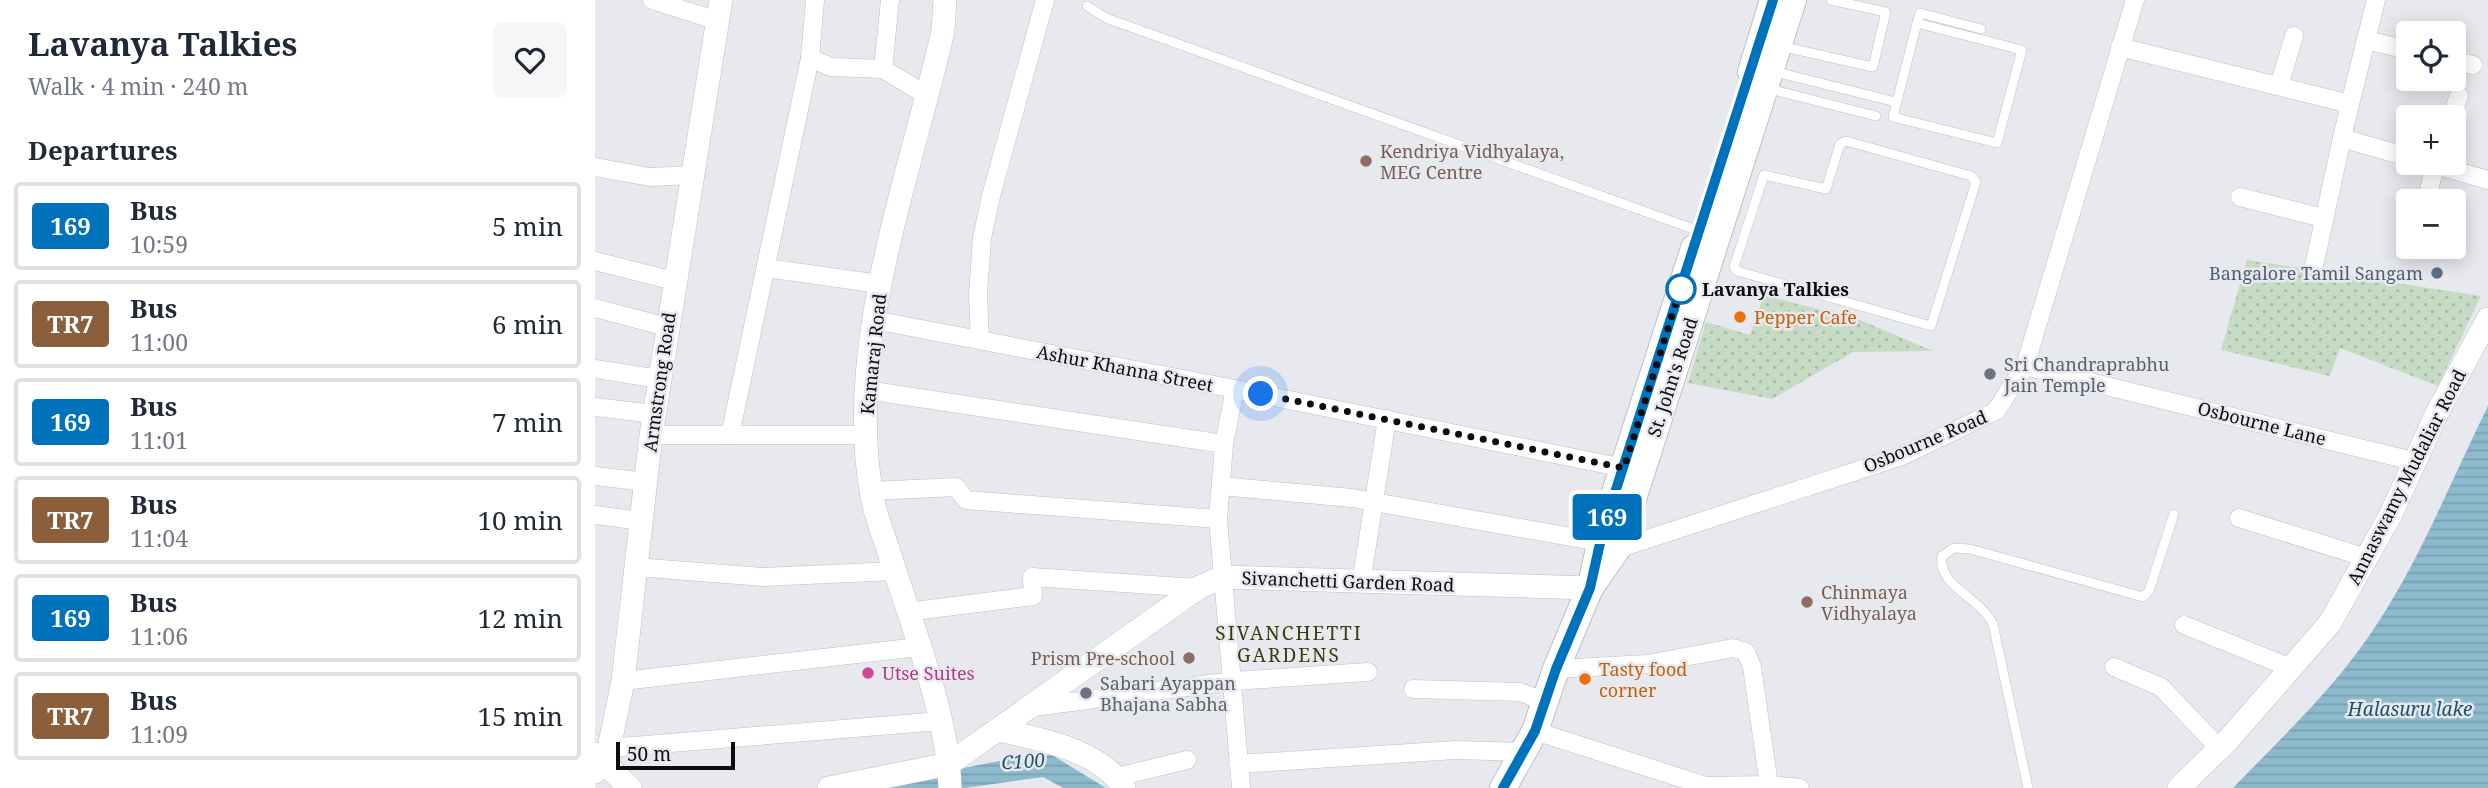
<!DOCTYPE html>
<meta charset="utf-8">
<style>
body{margin:0;font-family:"Noto Serif",serif;background:#f6f6f7;color:#1f2937;height:100vh;display:flex;flex-direction:column;font-size:26px;white-space:nowrap}
*{box-sizing:border-box;margin:0}
p{font-size:23px;color:#747a83}
.icon{flex:none;width:38px;height:38px;fill:none;stroke:currentColor;stroke-width:2;stroke-linecap:round;stroke-linejoin:round}
.map{position:relative;flex:1;overflow:hidden}
.panel{display:flex;flex-direction:column;background:#fff;width:595px}
.panel>*{flex:none}
.badge{padding:0 14px;border-radius:5px;font-size:24px;line-height:46px}
.buttons{position:absolute;left:1801px;top:21px;display:grid;gap:14px}
.buttons a{display:grid;place-items:center;width:70px;height:70px;border-radius:7px;background:#fff;box-shadow:0 4px 18px #0003;font-size:35px}
.scale{position:absolute;left:21px;bottom:18px;width:119px;box-sizing:border-box;padding-left:7px;border:4px solid #0d0d0f;border-top:0;font-size:19px;line-height:24px;white-space:nowrap;color:#0d0d0f;-webkit-text-stroke:5px #e8e9ef;paint-order:stroke}
.you{position:absolute;width:35px;height:35px;margin:-18px;border:5px solid #fff;border-radius:50%;background:#1a73e8;box-shadow:0 0 0 10px #1a73e833}
.map>.badge{position:absolute;translate:-50% -50%;box-shadow:0 0 0 4px #fff}
h2{padding:0 28px;font-size:26px;line-height:63px}
.round{display:grid;place-items:center;flex:none;width:74px;height:74px;border-radius:7px;background:#f6f6f7}
.summary{display:flex;align-items:center;justify-content:space-between;height:119px;padding:0 28px}
h1{font-size:33px;font-weight:700;line-height:52px}
ul{padding:0;list-style:none}
li{display:flex;align-items:center;gap:21px;height:88px;margin:0 14px 10px;padding:0 14px;border:4px solid #e0e1e3;border-radius:7px}
li div{flex:1}
li b{display:block;font-size:26px}
li em{font-style:normal}
li .badge{min-width:77px;font-weight:700;text-align:center}
main{display:flex;flex:1;min-height:0}
.map>svg:first-child{display:block}
.grass{fill:url(#grass-dots)}
.water{fill:url(#water-rules)}
.lines{fill:none;stroke-linecap:round;stroke-linejoin:round}
.service-casing{stroke:#bebfc4;stroke-width:10}
.minor-casing{stroke:#bebfc4;stroke-width:19}
.tertiary-casing{stroke:#bebfc4;stroke-width:24}
.secondary-casing{stroke:#bebfc4;stroke-width:28}
.service{stroke:#fff;stroke-width:9}
.minor{stroke:#fff;stroke-width:18}
.tertiary{stroke:#fff;stroke-width:23}
.secondary{stroke:#fff;stroke-width:26}
.line-casing{stroke:#fff;stroke-width:16}
.line{stroke:#0072bc;stroke-width:10}
.walk{stroke:#0d0d0f;stroke-width:7;stroke-dasharray:0 12.6}
.education-dot{fill:#8d6e63;stroke:#e8e9ef;stroke-width:2.5}
.service-dot{fill:#5c6f8a;stroke:#e8e9ef;stroke-width:2.5}
.stop-dot{fill:#fff;stroke:#0072bc;stroke-width:3.5}
.food-dot{fill:#e8710a;stroke:#e8e9ef;stroke-width:2.5}
.worship-dot{fill:#6b7280;stroke:#e8e9ef;stroke-width:2.5}
.hotel-dot{fill:#d1479c;stroke:#e8e9ef;stroke-width:2.5}
.labels{text-anchor:middle;dominant-baseline:central;stroke-width:5;stroke-linejoin:round;paint-order:stroke}
.education-label{font-size:18px;fill:#785e54;stroke:#e8e9ef;text-anchor:start}
.service-label{font-size:18px;fill:#4e5e75;stroke:#e8e9ef;text-anchor:end}
.stop-label{font-size:18px;font-weight:bold;fill:#0d0d0f;stroke:#e8e9ef;text-anchor:start}
.food-label{font-size:18px;fill:#c56008;stroke:#e8e9ef;text-anchor:start}
.street-label{font-size:18px;fill:#0d0d0f;stroke:#e8e9ef}
.worship-label{font-size:18px;fill:#5b616d;stroke:#e8e9ef;text-anchor:start}
.hotel-label{font-size:18px;fill:#b23c85;stroke:#e8e9ef;text-anchor:start}
.neighbourhood-label{font-size:19px;letter-spacing:2px;fill:#344209;stroke:#e8e9ef}
.water-label{font-size:19px;font-style:italic;fill:#1b546a;stroke:#e8e9ef}
</style>
<main>
<section class="panel">
<div class="summary"><div><h1>Lavanya Talkies</h1><p>Walk · 4 min · 240 m</p></div><a class="round"><svg class="icon" aria-label="heart" viewBox="0 0 24 24"><path d="M12 20l-8-8c-3-5 5-10 8-4 3-6 11-1 8 4z"/></svg></a></div>
<h2>Departures</h2>
<ul>
<li><span class="badge" style="background:#0072bc;color:#fff">169</span><div><b>Bus</b><p>10:59</p></div><em>5 min</em></li>
<li><span class="badge" style="background:#8b5e3c;color:#fff">TR7</span><div><b>Bus</b><p>11:00</p></div><em>6 min</em></li>
<li><span class="badge" style="background:#0072bc;color:#fff">169</span><div><b>Bus</b><p>11:01</p></div><em>7 min</em></li>
<li><span class="badge" style="background:#8b5e3c;color:#fff">TR7</span><div><b>Bus</b><p>11:04</p></div><em>10 min</em></li>
<li><span class="badge" style="background:#0072bc;color:#fff">169</span><div><b>Bus</b><p>11:06</p></div><em>12 min</em></li>
<li><span class="badge" style="background:#8b5e3c;color:#fff">TR7</span><div><b>Bus</b><p>11:09</p></div><em>15 min</em></li>
</ul>
</section>
<div class="map">
<svg width="1893" height="788" viewBox="0 0 1893 788">
<defs>
<pattern id="grass-dots" width="8" height="8" patternUnits="userSpaceOnUse" patternTransform="scale(1.75)"><rect width="8" height="8" fill="#c6dbc3"/><path d="M2 2h.1M6 6h.1" fill="none" stroke="#a9bba6" stroke-width="1.8" stroke-linecap="round"/></pattern>
<pattern id="water-rules" width="6" height="5" patternUnits="userSpaceOnUse" patternTransform="scale(1.75)"><rect width="6" height="5" fill="#8ebace"/><path d="M0 2.5h6" fill="none" stroke="#799fb0"/></pattern>
</defs>
<rect width="100%" height="100%" fill="#e8e9ef"/>
<!-- grass -->
<g class="grass">
<path d="M1652,260L1886,296L1843,386L1745,348L1735,376L1626,350Z"/>
<path d="M1169,295L1265,320L1338,351L1258,352L1177,399L1093,383L1111,322L1155,335Z"/>
</g>
<!-- water -->
<g class="water">
<path d="M1893,406V788H1638C1688,736 1743,685 1782,624C1827,556 1857,478 1893,406Z"/>
<path d="M457,755L511,788H468L448,777L370,788H264L415,759Z"/>
</g>
<g class="lines">
<defs>
<g id="service">
<path d="M492,6L511,18L1104,231"/>
<path d="M1322,23L1427,50L1402,143L1298,117Z"/>
<path d="M1322,23L1325,13L1386,29"/>
<path d="M1185,46L1278,67L1291,12L1236,0"/>
<path d="M1177,71L1301,102"/>
<path d="M1171,88L1281,116"/>
<path d="M1251,141L1376,176L1381,182L1336,326L1142,271L1139,267L1169,175L1231,189L1245,144Z"/>
<path d="M1433,788L1398,624C1383,595 1343,587 1347,556L1359,548L1375,549L1548,597L1554,591L1579,514"/>
</g>
<g id="minor">
<path d="M57,0L123,21"/>
<path d="M295,0L288,69L323,90L334,92"/>
<path d="M1771,40L1813,50"/>
<path d="M1525,47L1755,104L1747,138L1813,157"/>
<path d="M215,58L236,67L288,69"/>
<path d="M1858,60L1878,65"/>
<path d="M1684,86L1699,36"/>
<path d="M1755,104L1781,0"/>
<path d="M1856,117L1864,96"/>
<path d="M1834,163L1893,180"/>
<path d="M0,167L55,177L97,175"/>
<path d="M1645,197L1728,218"/>
<path d="M1831,201L1841,163"/>
<path d="M0,261L79,281"/>
<path d="M1719,266L1747,138"/>
<path d="M171,268L285,284"/>
<path d="M0,308L72,327"/>
<path d="M279,320L640,389L1029,468"/>
<path d="M385,340L383,294L387,238L396,196L450,0"/>
<path d="M1430,366L1822,462"/>
<path d="M0,369L65,379"/>
<path d="M640,389L629,444L623,519L646,788"/>
<path d="M271,390L629,444"/>
<path d="M0,407L59,414"/>
<path d="M56,435H270"/>
<path d="M135,435L215,58L220,0"/>
<path d="M0,476L50,482"/>
<path d="M626,486L757,498L1004,542"/>
<path d="M276,491L361,487L371,500L623,519"/>
<path d="M0,515L46,521"/>
<path d="M1644,518L1772,558"/>
<path d="M1014,547L1022,549L1307,456L1401,411L1430,366L1540,0"/>
<path d="M41,567L168,577L300,571"/>
<path d="M766,583L792,419"/>
<path d="M312,612L438,596L437,577L603,588"/>
<path d="M1589,625L1696,668"/>
<path d="M1519,667L1566,687L1624,748"/>
<path d="M961,669L1052,664L1138,648L1151,652L1157,667L1174,785"/>
<path d="M28,681L323,647"/>
<path d="M818,689L925,692L949,701"/>
<path d="M438,707L638,681L773,672"/>
<path d="M940,731L1111,786L1174,785L1205,788"/>
<path d="M14,748L346,721"/>
<path d="M643,764L861,750L928,752"/>
<path d="M522,777L592,760"/>
</g>
<g id="tertiary">
<path d="M350,0L348,31C315,176 249,347 277,496C280,515 288,533 294,552C316,624 353,713 355,788"/>
<path d="M404,730C446,740 504,749 529,788"/>
<path d="M0,754L35,788"/>
<path d="M0,772L14,748L28,681L56,435L126,0"/>
<path d="M234,788L354,764L603,588L627,577L995,588"/>
<path d="M1584,788L1634,739L1735,623L1796,514L1841,415L1893,319"/>
</g>
<g id="secondary">
<path d="M1156,72L1178,0"/>
<path d="M998,576L1008,530L1099,248"/>
<path d="M908,788L940,731L961,669L995,588L1022,549L1198,0"/>
</g>
</defs>
<!-- service casing -->
<use href="#service" class="service-casing"/>
<!-- minor casing -->
<use href="#minor" class="minor-casing"/>
<!-- tertiary casing -->
<use href="#tertiary" class="tertiary-casing"/>
<!-- secondary casing -->
<use href="#secondary" class="secondary-casing"/>
<!-- service -->
<use href="#service" class="service"/>
<!-- minor -->
<use href="#minor" class="minor"/>
<!-- tertiary -->
<use href="#tertiary" class="tertiary"/>
<!-- secondary -->
<use href="#secondary" class="secondary"/>
</g>
<g class="lines">
<defs>
<path id="line" d="M908,788L940,731L961,669L995,588L1008,530L1178,0"/>
</defs>
<!-- line casing -->
<use href="#line" class="line-casing"/>
<!-- line -->
<use href="#line" class="line"/>
<!-- walk -->
<path class="walk" d="M666,394L1029,468L1087,284L1086,289"/>
</g>
<!-- markers -->
<g class="education-dot">
<circle cx="771" cy="161" r="7"/>
<circle cx="1212" cy="602" r="7"/>
<circle cx="594" cy="658" r="7"/>
</g>
<circle class="service-dot" cx="1842" cy="273" r="7"/>
<circle class="stop-dot" cx="1086" cy="289" r="14"/>
<g class="food-dot">
<circle cx="1145" cy="317" r="7"/>
<circle cx="990" cy="679" r="7"/>
</g>
<g class="worship-dot">
<circle cx="1395" cy="374" r="7"/>
<circle cx="491" cy="693" r="7"/>
</g>
<circle class="hotel-dot" cx="273" cy="673" r="7"/>
<g class="labels">
<!-- education labels -->
<g class="education-label">
<text x="785" y="151">Kendriya Vidhyalaya,<tspan x="785" dy="21">MEG Centre</tspan></text>
<text x="1226" y="592">Chinmaya<tspan x="1226" dy="21">Vidhyalaya</tspan></text>
<text x="580" y="658" text-anchor="end">Prism Pre-school</text>
</g>
<!-- service labels -->
<g class="service-label">
<text x="1828" y="273">Bangalore Tamil Sangam</text>
</g>
<!-- stop labels -->
<g class="stop-label">
<text x="1107" y="289">Lavanya Talkies</text>
</g>
<!-- food labels -->
<g class="food-label">
<text x="1159" y="317">Pepper Cafe</text>
<text x="1004" y="669">Tasty food<tspan x="1004" dy="21">corner</tspan></text>
</g>
<!-- street labels -->
<g class="street-label">
<text transform="translate(278 354) rotate(-84)">Kamaraj Road</text>
<text transform="translate(530 368) rotate(11)">Ashur Khanna Street</text>
<text transform="translate(1077 377) rotate(-72)">St. John's Road</text>
<text transform="translate(64 382) rotate(-82)">Armstrong Road</text>
<text transform="translate(1667 423) rotate(14)">Osbourne Lane</text>
<text transform="translate(1330 441) rotate(-23)">Osbourne Road</text>
<text transform="translate(1811 477) rotate(-63)">Annaswamy Mudaliar Road</text>
<text transform="translate(753 581) rotate(2)">Sivanchetti Garden Road</text>
</g>
<!-- worship labels -->
<g class="worship-label">
<text x="1409" y="364">Sri Chandraprabhu<tspan x="1409" dy="21">Jain Temple</tspan></text>
<text x="505" y="683">Sabari Ayappan<tspan x="505" dy="21">Bhajana Sabha</tspan></text>
</g>
<!-- hotel labels -->
<g class="hotel-label">
<text x="287" y="673">Utse Suites</text>
</g>
<!-- neighbourhood labels -->
<g class="neighbourhood-label">
<text x="694" y="633">SIVANCHETTI<tspan x="694" dy="22">GARDENS</tspan></text>
</g>
<!-- water labels -->
<g class="water-label">
<text x="1815" y="709">Halasuru lake</text>
<text transform="translate(428 761) rotate(-4)">C100</text>
</g>
</g>
</svg>
<div class="buttons">
<a><svg class="icon" aria-label="locate" viewBox="0 0 24 24"><circle cx="12" cy="12" r="6"/><path d="M12 2v4M12 18v4M2 12h4M18 12h4"/></svg></a>
<a>+</a>
<a>−</a>
</div>
<div class="scale">50 m</div>
<div class="you" style="left:666px;top:394px"></div>
<b class="badge" style="left:1012px;top:517px;background:#0072bc;color:#fff">169</b>
</div>
</main>
